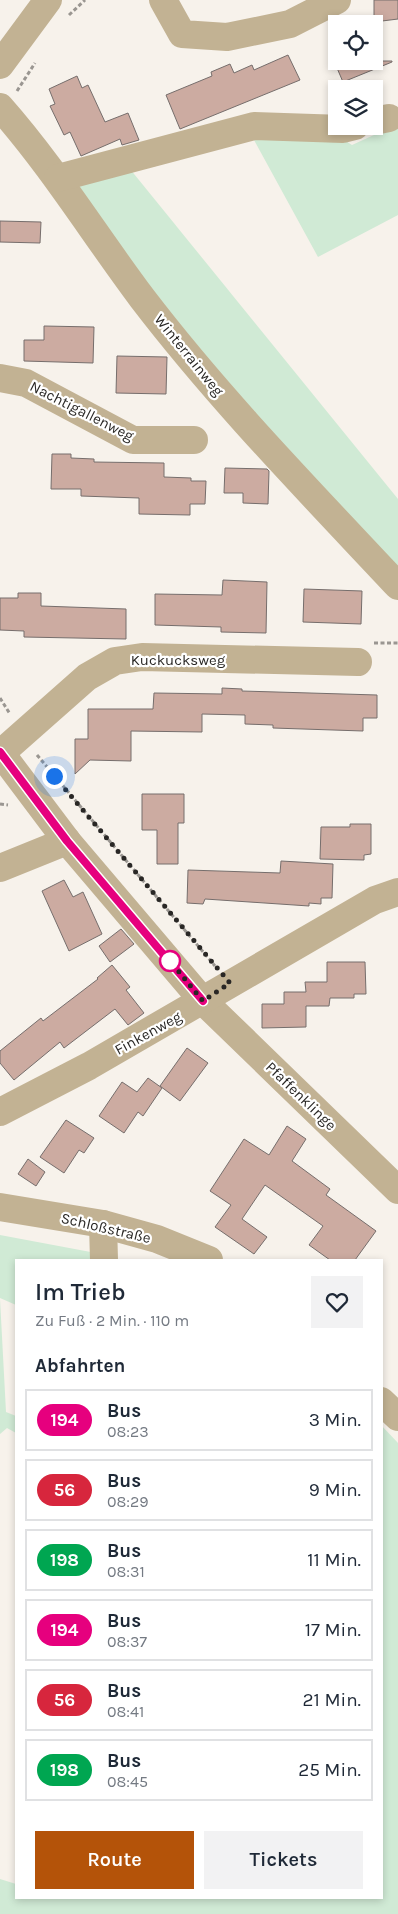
<!DOCTYPE html>
<html lang="de">
<meta charset="utf-8">
<style>
body{margin:0;font-family:Karla,sans-serif;background:#f2f2f3;color:#1f2937;height:100vh;display:flex;flex-direction:column;font-size:19px;white-space:nowrap}
*{box-sizing:border-box;margin:0}
p{font-size:16px;color:#747a83}
.icon{flex:none;width:28px;height:28px;fill:none;stroke:currentColor;stroke-width:2;stroke-linecap:round;stroke-linejoin:round}
.map{position:relative;flex:1;overflow:hidden}
.drawer{position:absolute;left:15px;top:1259px;width:368px;height:640px;display:flex;flex-direction:column;background:#fff;border-radius:0px;box-shadow:0 2px 8px #0003}
.drawer>*{flex:none}
.badge{padding:0 10px;border-radius:16px;font-size:18px;line-height:32px}
.tools{position:absolute;left:328px;top:15px;display:grid;gap:10px}
.tools a{display:grid;place-items:center;width:55px;height:55px;border-radius:0px;background:#fff;box-shadow:0 2px 8px #0003;font-size:25px}
.you{position:absolute;width:25px;height:25px;margin:-12px;border:4px solid #fff;border-radius:50%;background:#1a73e8;box-shadow:0 0 0 8px #1a73e833}
.map>.badge{position:absolute;translate:-50% -50%;box-shadow:0 0 0 2px #fff}
h2{padding:0 20px;font-size:19px;line-height:45px}
.round{display:grid;place-items:center;flex:none;width:52px;height:52px;border-radius:0px;background:#f2f2f3}
.summary{display:flex;align-items:center;justify-content:space-between;height:85px;padding:0 20px}
h1{font-size:24px;font-weight:600;line-height:38px}
.cta{display:flex;gap:10px;margin-top:auto;padding:10px 20px}
.cta a{flex:1;height:58px;border-radius:0px;background:#b45309;color:#fff;font-size:20px;font-weight:600;line-height:58px;text-align:center}
.cta a+a{background:#f2f2f3;color:#1f2937}
ul{padding:0;list-style:none}
li{display:flex;align-items:center;gap:15px;height:62px;margin:0 10px 8px;padding:0 10px;border:2px solid #e0e1e3;border-radius:0px}
li div{flex:1}
li b{display:block;font-size:19px}
li em{font-style:normal}
li .badge{min-width:55px;font-weight:700;text-align:center}
.map>svg:first-child{display:block}
.green{fill:#d0ead5}
.building{fill:#ccaba1;stroke:#766e6c}
.lines{fill:none;stroke-linecap:round;stroke-linejoin:round}
.path{stroke:#9a9691;stroke-width:3;stroke-dasharray:4 2.5;stroke-linecap:butt}
.minor{stroke:#c2b293;stroke-width:28}
.line-casing{stroke:#fff;stroke-width:11}
.line{stroke:#e6007e;stroke-width:8}
.walk{stroke:#292725;stroke-width:5;stroke-dasharray:0 9}
.stop-dot{fill:#fff;stroke:#e6007e;stroke-width:2.5}
.labels{text-anchor:middle;dominant-baseline:central;stroke-width:4.5;stroke-linejoin:round;paint-order:stroke}
.street-label{font-size:15px;fill:#292725;stroke:#fff}
</style>
<div class="map">
<svg width="398" height="1914" viewBox="0 0 398 1914">
<rect width="100%" height="100%" fill="#f7f2eb"/>
<!-- green -->
<g class="green">
<path d="M315,121L352,145L398,124V215L318,257L254,140Z"/>
<path d="M130,169L398,499V574L178,335L70,180Z"/>
<path d="M0,1235L96,1253V1260H16V1305L0,1298Z"/>
<path d="M0,1299L6,1412L16,1416V1433L7,1428L0,1434Z"/>
<path d="M381,1425L398,1443V1914H0V1879L16,1884V1898L143,1899L144,1898H381Z"/>
</g>
<!-- building -->
<g class="building">
<path d="M374,0H398V19L374,22Z"/>
<path d="M288,55L300,80L180,129L166,95L212,76L211,72L230,64L234,73L252,65L254,70Z"/>
<path d="M334,61H392V62L343,82Z"/>
<path d="M77,76L82,88L88,85L105,122L128,113L139,140L122,145L120,139L81,156L70,132L64,135L50,106L55,104L49,89Z"/>
<path d="M0,221L41,222L40,243L0,242Z"/>
<path d="M44,326L94,327L93,363L24,361V340H44Z"/>
<path d="M117,356L167,357L166,394L116,393Z"/>
<path d="M52,454H71V458L94,459V462L164,463V477L191,478V481H206L205,504H190V515L139,514V498L81,496V489H51Z"/>
<path d="M225,468L267,469L269,471L268,504L243,503V493H224Z"/>
<path d="M223,580L267,582L266,633L221,632V627L155,625V594L222,595Z"/>
<path d="M304,589L362,591L361,624L303,622Z"/>
<path d="M18,593H41V606L126,609V639L24,637V631L0,630V598H18Z"/>
<path d="M222,688L242,689V691L377,695V718H363V731L273,728V725L245,724V715L202,714V732L131,731V761L90,760L75,774V739H88V709H153L154,693L222,694Z"/>
<path d="M142,794H184V823H178V864H157V830H142Z"/>
<path d="M350,824H371V854L364,855V860L320,859L321,827H350Z"/>
<path d="M281,861L333,864L332,898H321V904L309,903V906L205,899L203,904L187,903L188,870L280,873Z"/>
<path d="M64,880L73,897L83,892L102,934L69,951L42,891Z"/>
<path d="M121,929L134,944L110,962L99,946Z"/>
<path d="M327,962H365L366,994H354V998H330L329,1006H306V1027L262,1028V1004H284V992H306L305,982H327Z"/>
<path d="M112,965L130,987L126,990L144,1013L128,1025L115,1009L64,1048L60,1042L14,1080L0,1063V1051L41,1018L43,1021L98,979L97,978Z"/>
<path d="M187,1048L208,1063L180,1101L160,1086Z"/>
<path d="M148,1078L162,1088L143,1116L138,1112L124,1133L99,1116L122,1082L137,1092Z"/>
<path d="M66,1120L94,1138L84,1153L79,1150L64,1173L40,1157Z"/>
<path d="M287,1126L306,1139L292,1161L330,1189L326,1195L376,1231L355,1260H330L309,1245L323,1226L265,1185L242,1219L267,1237L254,1254L215,1227L231,1205L210,1191L244,1139L269,1155Z"/>
<path d="M28,1159L45,1172L36,1186L18,1174Z"/>
</g>
<g class="lines">
<!-- path -->
<g class="path">
<path d="M69,15L85,0"/>
<path d="M17,91L35,63"/>
<path d="M374,643H398"/>
<path d="M0,698L10,714"/>
<path d="M37,755L215,966"/>
<path d="M0,804L8,805"/>
</g>
<!-- minor -->
<g class="minor">
<path d="M163,0L182,34L227,37L290,24L337,0"/>
<path d="M0,65L48,0"/>
<path d="M0,107C53,167 94,234 142,298C220,400 310,492 398,586"/>
<path d="M374,121L389,118"/>
<path d="M58,178L254,126L343,129L355,126"/>
<path d="M0,378L26,383L133,440H194"/>
<path d="M0,752L67,841L203,1001L398,1190"/>
<path d="M1,753L87,677L115,661L142,657L358,662"/>
<path d="M0,868L67,841"/>
<path d="M0,1112L89,1066L375,900L398,892"/>
<path d="M0,1207L103,1224L157,1239L209,1260"/>
<path d="M103,1224L104,1260"/>
<path d="M381,1401L398,1417"/>
</g>
</g>
<g class="lines">
<defs>
<path id="line" d="M0,752L67,841L203,1001"/>
</defs>
<!-- line casing -->
<use href="#line" class="line-casing"/>
<!-- line -->
<use href="#line" class="line"/>
<!-- walk -->
<path class="walk" d="M54,776L230,983L203,1001L170,961"/>
</g>
<!-- markers -->
<circle class="stop-dot" cx="170" cy="961" r="10"/>
<g class="labels">
<!-- street labels -->
<g class="street-label">
<text transform="translate(189 355) rotate(51)">Winterrainweg</text>
<text transform="translate(82 411) rotate(27)">Nachtigallenweg</text>
<text x="178" y="660">Kuckucksweg</text>
<text transform="translate(148 1033) rotate(-29)">Finkenweg</text>
<text transform="translate(301 1096) rotate(44)">Pfaffenklinge</text>
<text transform="translate(106 1228) rotate(13)">Schloßstraße</text>
</g>
</g>
</svg>
<div class="tools">
<a><svg class="icon" aria-label="locate" viewBox="0 0 24 24"><circle cx="12" cy="12" r="6"/><path d="M12 2v4M12 18v4M2 12h4M18 12h4"/></svg></a>
<a><svg class="icon" aria-label="layers" viewBox="0 0 24 24"><path d="M12 4l9 5-9 5-9-5zM3 14l9 5 9-5"/></svg></a>
</div>
<div class="you" style="left:54px;top:776px"></div>
<section class="drawer">
<div class="summary"><div><h1>Im Trieb</h1><p>Zu Fuß · 2 Min. · 110 m</p></div><a class="round"><svg class="icon" aria-label="heart" viewBox="0 0 24 24"><path d="M12 20l-8-8c-3-5 5-10 8-4 3-6 11-1 8 4z"/></svg></a></div>
<h2>Abfahrten</h2>
<ul>
<li><span class="badge" style="background:#e6007e;color:#fff">194</span><div><b>Bus</b><p>08:23</p></div><em>3 Min.</em></li>
<li><span class="badge" style="background:#d7263d;color:#fff">56</span><div><b>Bus</b><p>08:29</p></div><em>9 Min.</em></li>
<li><span class="badge" style="background:#00a651;color:#fff">198</span><div><b>Bus</b><p>08:31</p></div><em>11 Min.</em></li>
<li><span class="badge" style="background:#e6007e;color:#fff">194</span><div><b>Bus</b><p>08:37</p></div><em>17 Min.</em></li>
<li><span class="badge" style="background:#d7263d;color:#fff">56</span><div><b>Bus</b><p>08:41</p></div><em>21 Min.</em></li>
<li><span class="badge" style="background:#00a651;color:#fff">198</span><div><b>Bus</b><p>08:45</p></div><em>25 Min.</em></li>
</ul>
<div class="cta"><a>Route</a><a>Tickets</a></div>
</section>
</div>
